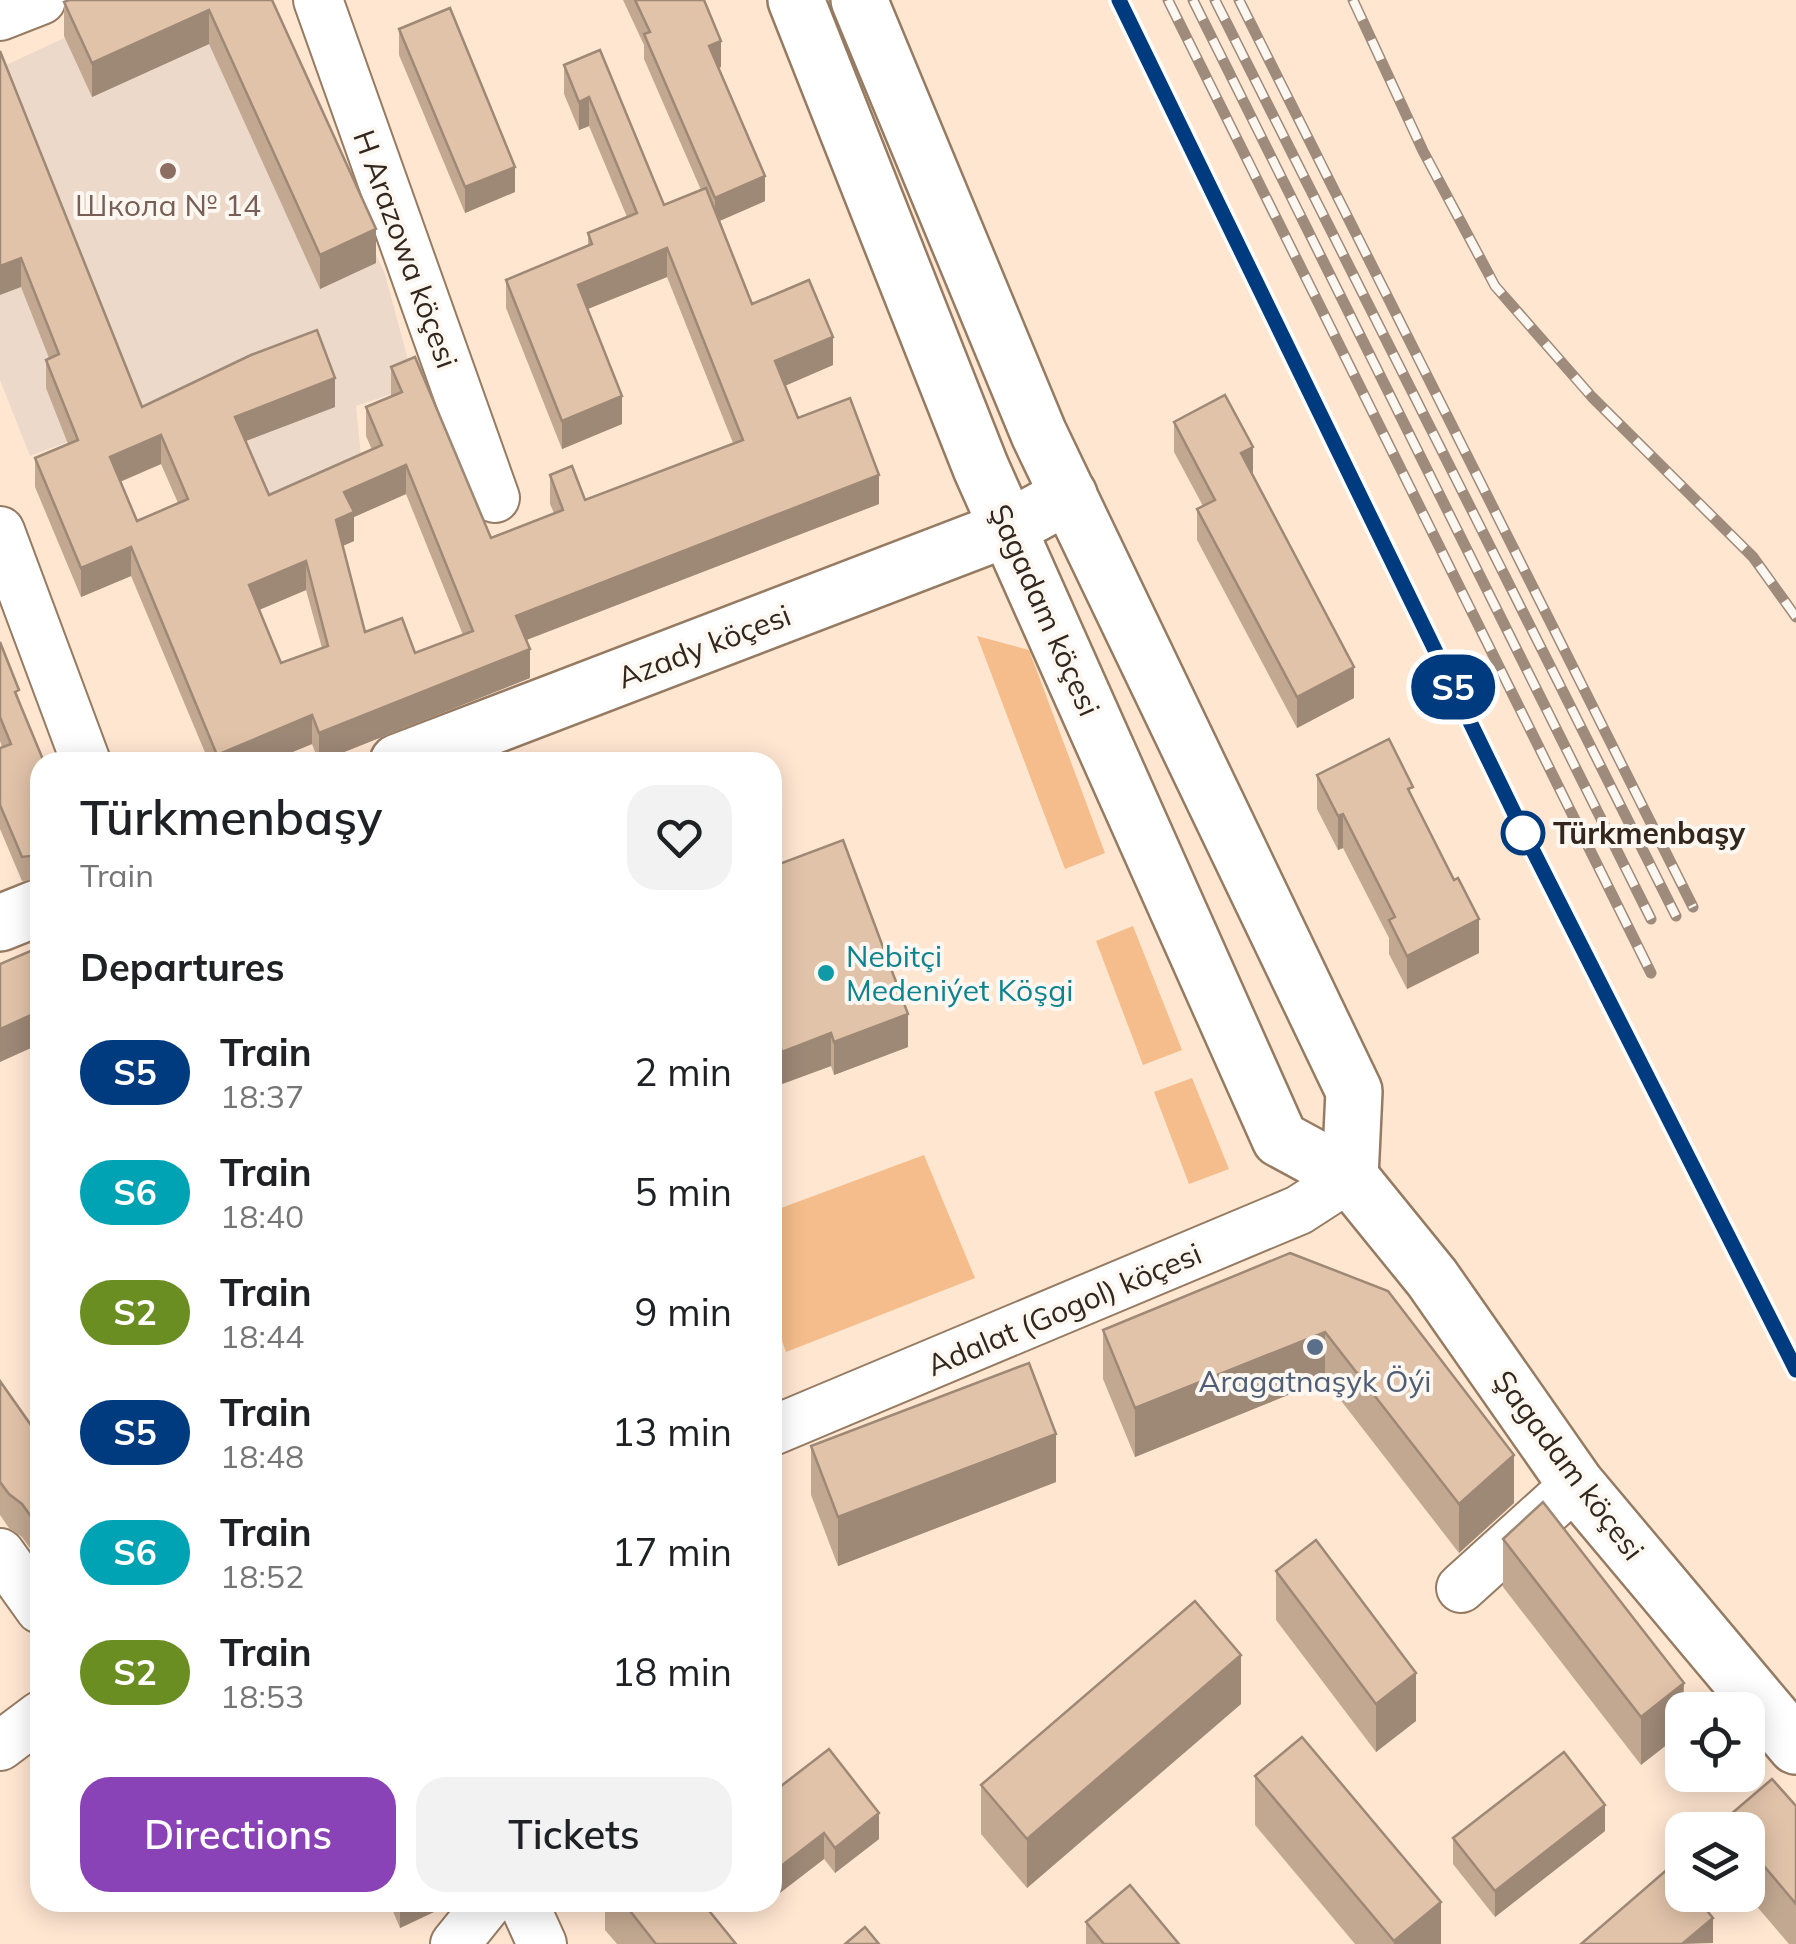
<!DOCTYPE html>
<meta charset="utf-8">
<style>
body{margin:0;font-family:Mulish,sans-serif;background:#f2f2f2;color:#202124;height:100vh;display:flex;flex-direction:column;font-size:38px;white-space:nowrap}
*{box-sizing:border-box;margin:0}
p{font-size:32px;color:#757577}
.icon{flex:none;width:55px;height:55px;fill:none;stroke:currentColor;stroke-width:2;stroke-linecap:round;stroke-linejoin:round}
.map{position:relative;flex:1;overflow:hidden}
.details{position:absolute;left:30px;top:752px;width:752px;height:1160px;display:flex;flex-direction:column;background:#fff;border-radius:30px;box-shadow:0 5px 25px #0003}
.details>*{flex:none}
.badge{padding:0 20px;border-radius:32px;font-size:35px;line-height:65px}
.buttons{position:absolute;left:1665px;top:1692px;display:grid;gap:20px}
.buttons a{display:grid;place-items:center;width:100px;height:100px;border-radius:20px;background:#fff;box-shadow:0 5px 25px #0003;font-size:50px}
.map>.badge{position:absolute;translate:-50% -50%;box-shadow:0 0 0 5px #fff}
h2{padding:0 50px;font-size:38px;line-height:90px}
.round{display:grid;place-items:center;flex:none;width:105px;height:105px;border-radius:30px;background:#f2f2f2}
.headline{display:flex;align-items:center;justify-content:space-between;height:170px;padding:0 50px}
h1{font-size:48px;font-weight:600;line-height:75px}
.primary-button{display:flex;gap:20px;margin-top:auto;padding:20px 50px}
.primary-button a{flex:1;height:115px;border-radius:30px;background:#8943b6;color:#fff;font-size:40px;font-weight:600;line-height:115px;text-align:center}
.primary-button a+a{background:#f2f2f2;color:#202124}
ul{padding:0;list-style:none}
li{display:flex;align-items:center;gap:30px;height:120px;padding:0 50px}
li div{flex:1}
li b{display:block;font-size:38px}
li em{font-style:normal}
li .badge{min-width:110px;font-weight:700;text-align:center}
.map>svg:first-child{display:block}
.education{fill:#edd9ca}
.green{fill:#f4bd8b}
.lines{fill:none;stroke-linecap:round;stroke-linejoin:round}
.minor-casing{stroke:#967b63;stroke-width:52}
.major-casing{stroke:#967b63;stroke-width:60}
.highway-casing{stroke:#967b63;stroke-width:60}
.minor{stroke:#fff;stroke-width:48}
.major{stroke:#fff;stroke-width:55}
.highway{stroke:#fff;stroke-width:55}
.rail-casing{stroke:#9e8b7b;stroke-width:11}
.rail{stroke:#fdf7f2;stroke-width:8;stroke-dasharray:22;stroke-linecap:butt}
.wall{fill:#c2a891;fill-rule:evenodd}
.shaded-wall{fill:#9e8876}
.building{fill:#e1c3a9;stroke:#9e8876;stroke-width:2.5;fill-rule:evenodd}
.line-casing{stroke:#fff;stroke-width:22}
.line{stroke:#003b80;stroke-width:15}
.education-dot{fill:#8d6e63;stroke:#fdf7f2;stroke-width:4}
.stop-dot{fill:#fff;stroke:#003b80;stroke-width:5}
.culture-dot{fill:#0f9aa8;stroke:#fdf7f2;stroke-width:4}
.service-dot{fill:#5c6f8a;stroke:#fdf7f2;stroke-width:4}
.labels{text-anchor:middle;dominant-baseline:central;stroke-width:8;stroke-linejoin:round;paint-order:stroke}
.education-label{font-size:30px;fill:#785e54;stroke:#fdf7f2}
.street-label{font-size:30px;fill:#33271d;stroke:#fdf7f2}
.stop-label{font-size:30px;font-weight:bold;fill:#33271d;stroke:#fdf7f2;text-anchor:start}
.culture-label{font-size:30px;fill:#0d838f;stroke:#fdf7f2;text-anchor:start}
.service-label{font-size:30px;fill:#4e5e75;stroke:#fdf7f2}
</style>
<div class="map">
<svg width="1796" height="1944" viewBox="0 0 1796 1944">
<rect width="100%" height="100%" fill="#ffe6d1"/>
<!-- education -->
<path class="education" d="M145,0H258L385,274L415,386L356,406L361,456L259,501L212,388L30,456L0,380V68Z"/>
<!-- green -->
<g class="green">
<path d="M977,636L1029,650L1105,853L1065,869Z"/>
<path d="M1133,926L1182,1050L1143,1065L1096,941Z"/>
<path d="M1192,1078L1229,1169L1189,1184L1154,1092Z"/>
<path d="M924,1155L975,1278L786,1352L773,1316V1211Z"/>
</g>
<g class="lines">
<defs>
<g id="minor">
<path d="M318,0L495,498"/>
<path d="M0,16L41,0"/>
<path d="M0,531L86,762"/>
<path d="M772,1431L1299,1210L1350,1177"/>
<path d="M0,1553L40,1609"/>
<path d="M1461,1588L1576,1484"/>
<path d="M0,1746L40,1716"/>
<path d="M523,1902L542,1944"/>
<path d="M455,1944L489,1902"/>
</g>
<g id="major">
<path d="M398,762L1009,528L1069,495"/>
<path d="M0,923L40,907"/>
</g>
<g id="highway">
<path d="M796,0L981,468L1280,1139L1350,1177L1432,1278L1576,1484L1796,1746"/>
<path d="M859,0L1039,434L1354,1091L1350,1177"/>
</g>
</defs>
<!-- minor casing -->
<use href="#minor" class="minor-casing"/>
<!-- major casing -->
<use href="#major" class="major-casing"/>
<!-- highway casing -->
<use href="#highway" class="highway-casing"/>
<!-- minor -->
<use href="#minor" class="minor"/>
<!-- major -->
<use href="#major" class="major"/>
<!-- highway -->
<use href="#highway" class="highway"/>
<defs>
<g id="rail">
<path d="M1119,0L1523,833L1796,1370"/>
<path d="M1168,0L1651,973"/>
<path d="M1193,0L1651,919"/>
<path d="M1215,0L1676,916"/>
<path d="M1239,0L1693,907"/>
<path d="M1353,0L1423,151L1495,286L1592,397L1753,557L1796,617"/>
</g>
</defs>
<!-- rail casing -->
<use href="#rail" class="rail-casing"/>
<!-- rail -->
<use href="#rail" class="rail"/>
</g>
<!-- wall -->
<g class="wall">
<path d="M272,0L376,263L320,289L209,44L92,97L64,36V2Z"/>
<path d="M623,0H704L721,67L718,68L765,201L719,221L752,304L833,365L785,386L798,418L879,504L526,640L530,678L319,762L312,744L268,762H209L131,576L81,597L35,487V458L68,444L46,388V360L49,358L21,287L0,51L142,407H335L246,441L269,495L372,450L366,436V407L391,396V367L491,538L554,513L550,504V475L585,500L733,443L667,277L587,309L622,424L562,449L506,308V280L588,246V233L627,217L589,126L579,130L564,94V65L600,50L664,205L701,190L644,59V45ZM161,464L178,503L137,521L120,482ZM406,494L463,635L415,653L365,632L342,546L354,541V517ZM306,590L322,648L281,663L259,610Z"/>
<path d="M399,29L515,192L465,213L399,55Z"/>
<path d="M1174,422L1253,474L1354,698L1297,728L1197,540V509L1203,506L1174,452Z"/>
<path d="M0,642L40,762V879L22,881L0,829V748L2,747L0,741Z"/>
<path d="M1317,775L1413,799L1479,953L1407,989L1389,954V938L1343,848L1338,850L1317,809Z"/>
<path d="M777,865L908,1047L834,1075L831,1066L782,1084L775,1066H772Z"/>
<path d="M1290,1253L1514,1503L1459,1553L1325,1380L1135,1457L1103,1379V1330Z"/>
<path d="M0,1381L40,1438V1562L22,1537L9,1528L0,1515Z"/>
<path d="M811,1446L1056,1482L838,1566L811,1495Z"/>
<path d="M1503,1539L1684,1710L1641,1765L1503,1587Z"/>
<path d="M1276,1571L1416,1721L1376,1752L1276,1620Z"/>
<path d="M1241,1704L1027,1888L981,1834V1785Z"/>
<path d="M1255,1776L1441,1944H1355L1255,1825Z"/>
<path d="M772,1793L879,1839L835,1873L824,1859L772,1899Z"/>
<path d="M1796,1806V1944H1789L1747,1895L1748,1830H1724V1820Z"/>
<path d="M1605,1831L1495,1917L1453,1864V1838Z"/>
<path d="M389,1902H453V1903L400,1928Z"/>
<path d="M605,1902H702L736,1944H617L605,1930Z"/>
<path d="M1086,1922L1179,1944H1086Z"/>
</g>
<!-- shaded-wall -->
<g class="shaded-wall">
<path d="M209,10V44L92,97V63Z"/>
<path d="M721,41V67L709,72V46Z"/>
<path d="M589,97V126L579,130V102Z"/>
<path d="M515,167V192L465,213V187Z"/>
<path d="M765,176V201L715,223V198Z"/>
<path d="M376,229V263L320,289V255Z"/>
<path d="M667,248V277L578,313V285Z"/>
<path d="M21,258V287L0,295V266Z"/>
<path d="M833,337V365L775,390V361Z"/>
<path d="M335,378V407L235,445V417Z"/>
<path d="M622,396V424L562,449V421Z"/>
<path d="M161,435V464L110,486V457Z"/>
<path d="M1253,447V478L1241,453Z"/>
<path d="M406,465V494L354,517V541L336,549V520L344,492Z"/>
<path d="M879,475V504L516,644V616Z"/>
<path d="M131,547V576L81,597V568Z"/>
<path d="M306,561V590L249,614V585Z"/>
<path d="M530,649V678L319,762V733Z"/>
<path d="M1354,667V698L1297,728V697Z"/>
<path d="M312,715V744L268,762H217V755Z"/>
<path d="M1343,814V848L1338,850V816Z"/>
<path d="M1479,919V953L1407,989V956Z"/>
<path d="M40,1011V1044L0,1062V1029Z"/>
<path d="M908,1014V1047L834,1075V1042Z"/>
<path d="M775,1033V1066H772V1034Z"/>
<path d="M831,1033V1066L782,1084V1052Z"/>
<path d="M1325,1332V1380L1135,1457V1408Z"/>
<path d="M1056,1434V1482L838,1566V1517Z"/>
<path d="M1514,1455V1503L1459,1553V1504Z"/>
<path d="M1241,1655V1704L1027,1888V1839Z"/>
<path d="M1416,1673V1721L1376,1752V1704Z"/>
<path d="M1684,1683L1682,1733L1641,1765V1717Z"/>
<path d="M1605,1805V1831L1495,1917V1891Z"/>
<path d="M879,1813V1839L835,1873V1848Z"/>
<path d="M824,1833V1859L772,1899V1873Z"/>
<path d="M400,1902H453V1903L400,1928Z"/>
<path d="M758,1902H768L758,1910Z"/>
<path d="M1441,1902V1944H1394V1941Z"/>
<path d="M1713,1918V1943L1682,1944Z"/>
</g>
<!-- building -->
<g class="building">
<path d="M69,0H272L376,229L320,255L209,10L92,63L64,2Z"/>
<path d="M635,0H704L721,41L709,46L765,176L715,198L644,34L650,32Z"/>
<path d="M450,8L515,167L465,187L399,29Z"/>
<path d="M600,50L664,205L706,188L752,304L809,280L833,337L775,361L798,418L850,398L879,475L516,616L530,649L319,733L312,715L217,755L131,547L81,568L35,458L78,440L46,360L59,354L21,258L0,266V51L142,407L251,355L317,330L335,378L235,417L269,495L382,445L366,407L402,392L391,367L415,357L491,538L563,510L550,475L572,466L585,500L743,440L667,248L578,285L622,396L562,421L506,280L592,244L588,233L637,213L589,97L579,102L564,65ZM161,435L188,499L137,521L110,457ZM406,465L473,631L415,653L402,618L365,632L336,520L354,512L344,492ZM306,561L328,646L281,663L249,585Z"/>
<path d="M1225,395L1253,447L1241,453L1354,667L1297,697L1197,509L1215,500L1174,422Z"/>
<path d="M0,642L19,690L15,692L44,762H40V855L22,857L0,805V748L11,744L0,717Z"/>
<path d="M1389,739L1413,787L1408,789L1454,880L1458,878L1479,919L1407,956L1389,920L1395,917L1343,814L1338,816L1317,775Z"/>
<path d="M843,840L908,1014L834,1042L831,1033L782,1052L775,1033L772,1034V854L777,865Z"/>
<path d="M40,947V1011L0,1029V964Z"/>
<path d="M1290,1253L1388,1291L1514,1455L1459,1504L1325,1332L1135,1408L1103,1330Z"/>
<path d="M1029,1363L1056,1434L838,1517L811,1446Z"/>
<path d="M0,1381L40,1438V1529L22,1504L9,1494L0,1482Z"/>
<path d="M1543,1502L1684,1683L1641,1717L1503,1539Z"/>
<path d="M1316,1540L1416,1673L1376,1704L1276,1571Z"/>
<path d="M1195,1601L1241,1655L1027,1839L981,1785Z"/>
<path d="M1302,1737L1441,1902L1394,1941L1255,1776Z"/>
<path d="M829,1749L879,1813L835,1848L824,1833L772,1873V1793Z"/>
<path d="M1564,1752L1605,1805L1495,1891L1453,1838Z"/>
<path d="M1772,1779L1796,1806V1904L1748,1847V1830H1733L1724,1820Z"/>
<path d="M1670,1867L1682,1881V1895H1694L1713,1918L1682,1944H1581Z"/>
<path d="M1130,1885L1179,1944H1104L1086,1922Z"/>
<path d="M623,1902H702L736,1944H656Z"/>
<path d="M865,1927L879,1944H845Z"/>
</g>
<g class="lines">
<defs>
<path id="line" d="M1119,0L1524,833L1796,1370"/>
</defs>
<!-- line casing -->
<use href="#line" class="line-casing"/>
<!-- line -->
<use href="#line" class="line"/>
</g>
<!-- markers -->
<circle class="education-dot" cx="168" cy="171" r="10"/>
<circle class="stop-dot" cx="1523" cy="833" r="20"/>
<circle class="culture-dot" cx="826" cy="973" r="10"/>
<circle class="service-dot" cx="1315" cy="1347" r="10"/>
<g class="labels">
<!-- education labels -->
<g class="education-label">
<text x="168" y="205">Школа № 14</text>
</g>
<!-- street labels -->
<g class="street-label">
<text transform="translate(406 249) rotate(70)">H Arazowa köçesi</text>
<text transform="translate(1045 610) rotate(66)">Şagadam köçesi</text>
<text transform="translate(704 646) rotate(-21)">Azady köçesi</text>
<text transform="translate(1064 1309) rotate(-23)">Adalat (Gogol) köçesi</text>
<text transform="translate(1569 1465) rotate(53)">Şagadam köçesi</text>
</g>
<!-- stop labels -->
<g class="stop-label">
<text x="1553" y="833">Türkmenbaşy</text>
</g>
<!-- culture labels -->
<g class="culture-label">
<text x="846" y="956">Nebitçi<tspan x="846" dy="34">Medeniýet Köşgi</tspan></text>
</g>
<!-- service labels -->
<g class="service-label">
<text x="1315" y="1381">Aragatnaşyk Öýi</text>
</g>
</g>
</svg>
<div class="buttons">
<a><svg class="icon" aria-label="locate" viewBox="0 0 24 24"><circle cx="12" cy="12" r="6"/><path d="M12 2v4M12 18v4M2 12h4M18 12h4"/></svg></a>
<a><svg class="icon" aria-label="layers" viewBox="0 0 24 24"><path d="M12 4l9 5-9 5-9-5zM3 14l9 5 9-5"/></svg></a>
</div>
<b class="badge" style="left:1453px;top:687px;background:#003b80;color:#fff">S5</b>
<section class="details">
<div class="headline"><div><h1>Türkmenbaşy</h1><p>Train</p></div><a class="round"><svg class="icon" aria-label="heart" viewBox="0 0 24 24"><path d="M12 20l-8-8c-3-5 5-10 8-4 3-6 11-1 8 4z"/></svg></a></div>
<h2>Departures</h2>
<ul>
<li><span class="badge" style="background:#003b80;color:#fff">S5</span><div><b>Train</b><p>18:37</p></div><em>2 min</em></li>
<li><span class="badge" style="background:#00a3b4;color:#fff">S6</span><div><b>Train</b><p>18:40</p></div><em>5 min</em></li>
<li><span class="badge" style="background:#6b8e23;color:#fff">S2</span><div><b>Train</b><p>18:44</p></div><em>9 min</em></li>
<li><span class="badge" style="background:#003b80;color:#fff">S5</span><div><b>Train</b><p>18:48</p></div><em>13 min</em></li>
<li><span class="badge" style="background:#00a3b4;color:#fff">S6</span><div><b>Train</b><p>18:52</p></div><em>17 min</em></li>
<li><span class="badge" style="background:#6b8e23;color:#fff">S2</span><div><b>Train</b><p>18:53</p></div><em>18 min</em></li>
</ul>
<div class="primary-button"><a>Directions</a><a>Tickets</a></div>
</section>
</div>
